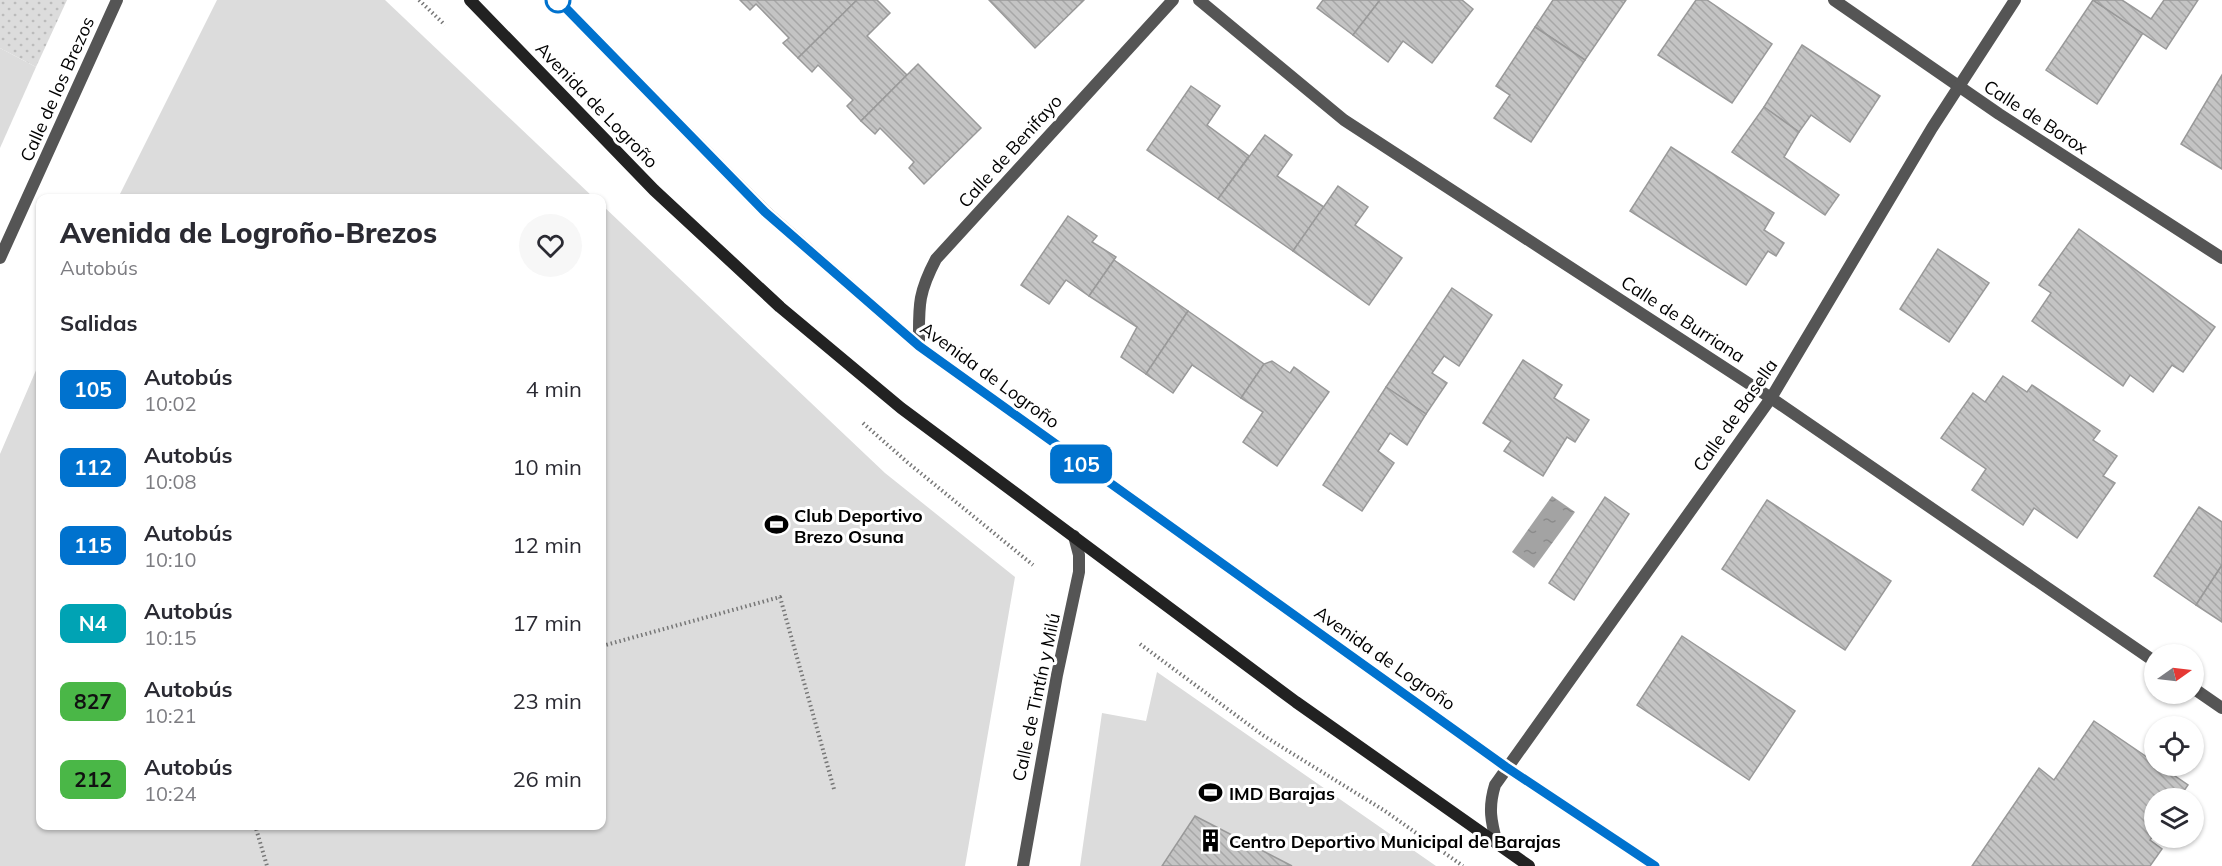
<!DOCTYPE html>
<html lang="es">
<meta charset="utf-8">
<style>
body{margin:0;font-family:Mulish,sans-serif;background:#f7f7f7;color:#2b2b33;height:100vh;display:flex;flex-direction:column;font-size:22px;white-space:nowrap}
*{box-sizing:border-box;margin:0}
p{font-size:20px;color:#7c7c81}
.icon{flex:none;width:33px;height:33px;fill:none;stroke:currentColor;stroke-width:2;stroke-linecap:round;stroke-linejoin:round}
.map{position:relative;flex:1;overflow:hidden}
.sheet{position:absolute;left:36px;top:194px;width:570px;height:636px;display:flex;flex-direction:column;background:#fff;border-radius:12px;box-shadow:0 2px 4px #0004}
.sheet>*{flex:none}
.badge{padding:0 12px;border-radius:9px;font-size:21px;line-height:39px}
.needle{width:39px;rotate:76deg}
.buttons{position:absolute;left:2144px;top:644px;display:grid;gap:12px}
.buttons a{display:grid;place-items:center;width:60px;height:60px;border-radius:50%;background:#fff;box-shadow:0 2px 4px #0004;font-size:30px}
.map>.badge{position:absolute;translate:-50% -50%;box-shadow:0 0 0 3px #fff}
h2{padding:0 24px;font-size:22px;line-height:54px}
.round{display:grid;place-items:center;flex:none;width:63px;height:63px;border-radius:32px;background:#f7f7f7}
.headline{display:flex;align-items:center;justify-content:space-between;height:102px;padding:0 24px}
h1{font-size:28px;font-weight:800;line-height:45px}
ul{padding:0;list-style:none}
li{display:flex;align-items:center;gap:18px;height:78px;padding:0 24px}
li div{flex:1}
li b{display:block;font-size:22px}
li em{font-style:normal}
li .badge{min-width:66px;font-weight:700;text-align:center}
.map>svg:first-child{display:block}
.grass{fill:url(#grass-dots)}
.pitch{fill:#dcdcdc}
.water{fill:url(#water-ripples)}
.building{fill:url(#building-back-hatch);stroke:#999;stroke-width:1.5}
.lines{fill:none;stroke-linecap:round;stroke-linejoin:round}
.path{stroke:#777;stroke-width:4;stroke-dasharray:1.5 3;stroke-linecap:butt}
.street{stroke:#555;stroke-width:12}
.secondary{stroke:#222;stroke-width:12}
.line-casing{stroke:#fff;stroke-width:14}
.line{stroke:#0072ce;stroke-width:9}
.stop-dot{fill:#fff;stroke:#0072ce;stroke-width:3}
.labels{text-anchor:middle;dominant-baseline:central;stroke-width:6;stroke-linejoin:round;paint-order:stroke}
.street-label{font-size:18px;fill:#000;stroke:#fff}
.poi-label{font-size:18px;font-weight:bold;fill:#000;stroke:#fff;text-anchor:start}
</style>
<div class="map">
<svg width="2222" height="866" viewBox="0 0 2222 866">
<defs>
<pattern id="grass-dots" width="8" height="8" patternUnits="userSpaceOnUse" patternTransform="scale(1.5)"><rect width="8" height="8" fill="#dcdcdc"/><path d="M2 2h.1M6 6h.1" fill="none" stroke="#bbb" stroke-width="1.8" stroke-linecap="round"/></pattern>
<pattern id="water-ripples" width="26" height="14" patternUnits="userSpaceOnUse" patternTransform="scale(1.5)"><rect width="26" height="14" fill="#a3a3a3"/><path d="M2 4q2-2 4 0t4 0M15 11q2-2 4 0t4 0" fill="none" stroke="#8b8b8b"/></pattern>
<pattern id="building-back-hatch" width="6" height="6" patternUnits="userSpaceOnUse" patternTransform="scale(1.5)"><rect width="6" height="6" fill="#c4c4c4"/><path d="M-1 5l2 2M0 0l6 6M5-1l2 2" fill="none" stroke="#a7a7a7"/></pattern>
</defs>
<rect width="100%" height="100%" fill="#fff"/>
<!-- grass -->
<path class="grass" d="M0,0H67L36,67L0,48Z"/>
<!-- pitch -->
<g class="pitch">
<path d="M217,0H385L594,198H118Z"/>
<path d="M0,48L36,67L0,148Z"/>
<path d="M602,205L885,473L1015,577L965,866H0V454L40,361V825H602Z"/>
<path d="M1157,672L1436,866H1080L1102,713L1146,721Z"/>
</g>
<!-- water -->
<path class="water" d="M1552,496L1575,512L1534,568L1512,552Z"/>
<!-- building -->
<g class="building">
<path d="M740,0H857L798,58L783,43L789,38L756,4L750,10Z"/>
<path d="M857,0H877L890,13L867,36L907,75L861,121L847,106L853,100L818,65L812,72L798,58Z"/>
<path d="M989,0H1084L1035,48Z"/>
<path d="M1323,0H1380L1353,35L1317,8Z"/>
<path d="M1380,0H1462L1473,9L1432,63L1403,41L1388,62L1353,35Z"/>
<path d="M1553,0H1626L1585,60L1535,27Z"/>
<path d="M1696,0H1707L1772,44L1732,103L1658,55Z"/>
<path d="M2093,0L2143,33L2097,104L2046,70Z"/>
<path d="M2093,0H2122L2151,19L2164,0H2198L2166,49Z"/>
<path d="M1535,27L1585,60L1531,142L1494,118L1510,95L1496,86Z"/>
<path d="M1802,45L1880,96L1850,142L1811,115L1799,132L1764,107Z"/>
<path d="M918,64L981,128L924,184L909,168L914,162L880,128L875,134L861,121Z"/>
<path d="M2222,75V169L2181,144Z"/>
<path d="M1191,86L1220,106L1207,125L1249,156L1218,199L1147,150Z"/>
<path d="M1764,107L1799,132L1784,157L1839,195L1825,215L1732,152Z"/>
<path d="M1265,135L1292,155L1277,176L1324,207L1293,251L1218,199Z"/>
<path d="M1671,147L1774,213L1764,230L1784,243L1776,256L1768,251L1746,285L1630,211Z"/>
<path d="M1338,186L1368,207L1355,225L1402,258L1369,305L1293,251Z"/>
<path d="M1068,216L1097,236L1092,242L1116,257L1089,296L1066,280L1049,304L1021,285Z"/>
<path d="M2079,229L2215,327L2183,372L2172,365L2153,392L2130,375L2123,386L2032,321L2051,293L2039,285Z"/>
<path d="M1938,249L1989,283L1949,342L1900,309Z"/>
<path d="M1114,260L1188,311L1146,374L1121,357L1137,327L1089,296Z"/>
<path d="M1452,288L1492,315L1459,366L1444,356L1432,373L1447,383L1426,414L1386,387Z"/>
<path d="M1188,311L1264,364L1241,398L1192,365L1173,393L1146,374Z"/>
<path d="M1523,360L1562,385L1554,398L1589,420L1575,442L1567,437L1543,476L1504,451L1511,441L1483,423Z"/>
<path d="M1272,361L1290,373L1294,367L1329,392L1277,466L1243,442L1263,412L1241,398L1264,364Z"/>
<path d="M2003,376L2027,392L2032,385L2100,431L2093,440L2117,456L2103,476L2115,483L2077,538L2034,508L2023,525L1972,490L1986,469L1941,438L1973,393L1985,402Z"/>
<path d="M1386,387L1426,414L1407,445L1390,433L1378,451L1394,463L1362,511L1323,485Z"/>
<path d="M1605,497L1629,514L1574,600L1549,583Z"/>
<path d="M1767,500L1891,581L1845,650L1722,569Z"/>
<path d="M2199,507L2222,522V565L2196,605L2154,576Z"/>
<path d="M2222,565V622L2196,605Z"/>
<path d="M1682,636L1795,711L1749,780L1637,705Z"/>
<path d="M2094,721L2154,762V765H2159L2188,785L2179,798H2154V835L2150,840L2162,849L2150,866H1972L2039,768L2054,780Z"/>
<path d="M1195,816L1292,866H1162Z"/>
</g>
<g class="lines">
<!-- path -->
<g class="path">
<path d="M419,0L445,25"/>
<path d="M863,423L907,462L1033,565"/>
<path d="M1140,644L1264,736L1385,811L1463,866"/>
<path d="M602,646L780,597L834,789"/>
<path d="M255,825L267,866"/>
</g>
<!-- street -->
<g class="street">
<path d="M1199,0L1344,120L1771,398L2154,661"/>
<path d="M1834,0L1999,114L2222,258"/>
<path d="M0,258L117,0"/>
<path d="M919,346C919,307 917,295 936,259L1173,0"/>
<path d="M2193,688L2222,708"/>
<path d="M1497,844C1491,821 1488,808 1495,785L1771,398L1932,128L2015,0"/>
<path d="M1023,866L1057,675L1079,572V555L1074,536"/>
</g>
<!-- secondary -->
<g class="secondary">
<path d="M470,0L654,190L780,307L901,408L1296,702L1529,866"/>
<path d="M558,0L765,211L919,346L1506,767L1655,866"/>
</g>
</g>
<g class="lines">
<defs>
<path id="line" d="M558,0L765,212L919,346L1506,767L1655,866"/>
</defs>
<!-- line casing -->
<use href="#line" class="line-casing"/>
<!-- line -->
<use href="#line" class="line"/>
</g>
<!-- icons -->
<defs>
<symbol id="stadium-bare" viewBox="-9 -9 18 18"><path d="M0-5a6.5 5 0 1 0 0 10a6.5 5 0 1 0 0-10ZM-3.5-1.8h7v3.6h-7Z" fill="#000" stroke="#fff" stroke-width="2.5" paint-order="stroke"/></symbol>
<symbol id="building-bare" viewBox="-9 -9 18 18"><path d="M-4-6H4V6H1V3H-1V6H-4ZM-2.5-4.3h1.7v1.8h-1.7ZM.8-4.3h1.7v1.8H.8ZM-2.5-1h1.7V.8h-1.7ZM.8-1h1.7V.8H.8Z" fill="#000" stroke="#fff" stroke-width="2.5" paint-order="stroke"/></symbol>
</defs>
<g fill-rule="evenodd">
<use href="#stadium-bare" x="760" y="508" width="33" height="33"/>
<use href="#stadium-bare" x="1194" y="776" width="33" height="33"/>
<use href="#building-bare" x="1194" y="824" width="33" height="33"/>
</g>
<!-- markers -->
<circle class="stop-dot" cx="558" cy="0" r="12"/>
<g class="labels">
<!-- street labels -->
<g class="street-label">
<text transform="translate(57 89) rotate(-66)">Calle de los Brezos</text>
<text transform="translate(597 105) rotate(46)">Avenida de Logroño</text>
<text transform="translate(2036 117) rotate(33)">Calle de Borox</text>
<text transform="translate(1010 151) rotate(-48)">Calle de Benifayo</text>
<text transform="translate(1683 319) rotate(33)">Calle de Burriana</text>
<text transform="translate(990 375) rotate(36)">Avenida de Logroño</text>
<text transform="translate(1735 415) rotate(-55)">Calle de Basella</text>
<text transform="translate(1385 658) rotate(35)">Avenida de Logroño</text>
<text transform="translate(1036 697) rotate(-78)">Calle de Tintín y Milú</text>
</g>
<!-- poi labels -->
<g class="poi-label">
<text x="794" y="515">Club Deportivo<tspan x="794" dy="21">Brezo Osuna</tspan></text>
<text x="1229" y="793">IMD Barajas</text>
<text x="1229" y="841">Centro Deportivo Municipal de Barajas</text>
</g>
</g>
</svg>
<div class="buttons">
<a><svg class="needle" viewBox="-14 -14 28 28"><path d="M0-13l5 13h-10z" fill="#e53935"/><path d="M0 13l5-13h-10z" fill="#7c7c81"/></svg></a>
<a><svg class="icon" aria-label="locate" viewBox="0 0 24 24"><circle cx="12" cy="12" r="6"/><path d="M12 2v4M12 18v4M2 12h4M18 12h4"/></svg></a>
<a><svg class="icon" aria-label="layers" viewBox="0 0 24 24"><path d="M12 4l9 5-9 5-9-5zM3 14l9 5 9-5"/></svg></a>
</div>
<b class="badge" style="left:1081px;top:464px;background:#0072ce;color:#fff">105</b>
<section class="sheet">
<div class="headline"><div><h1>Avenida de Logroño-Brezos</h1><p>Autobús</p></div><a class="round"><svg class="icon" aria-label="heart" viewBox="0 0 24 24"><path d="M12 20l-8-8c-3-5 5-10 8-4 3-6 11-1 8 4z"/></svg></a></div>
<h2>Salidas</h2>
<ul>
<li><span class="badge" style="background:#0072ce;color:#fff">105</span><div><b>Autobús</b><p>10:02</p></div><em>4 min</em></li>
<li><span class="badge" style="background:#0072ce;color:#fff">112</span><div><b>Autobús</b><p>10:08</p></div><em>10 min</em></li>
<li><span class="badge" style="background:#0072ce;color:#fff">115</span><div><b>Autobús</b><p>10:10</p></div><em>12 min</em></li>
<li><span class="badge" style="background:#00a3b4;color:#fff">N4</span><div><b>Autobús</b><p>10:15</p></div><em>17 min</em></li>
<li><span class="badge" style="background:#4ab747;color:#111">827</span><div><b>Autobús</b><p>10:21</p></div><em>23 min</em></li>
<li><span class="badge" style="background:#4ab747;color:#111">212</span><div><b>Autobús</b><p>10:24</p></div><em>26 min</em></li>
</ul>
</section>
</div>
